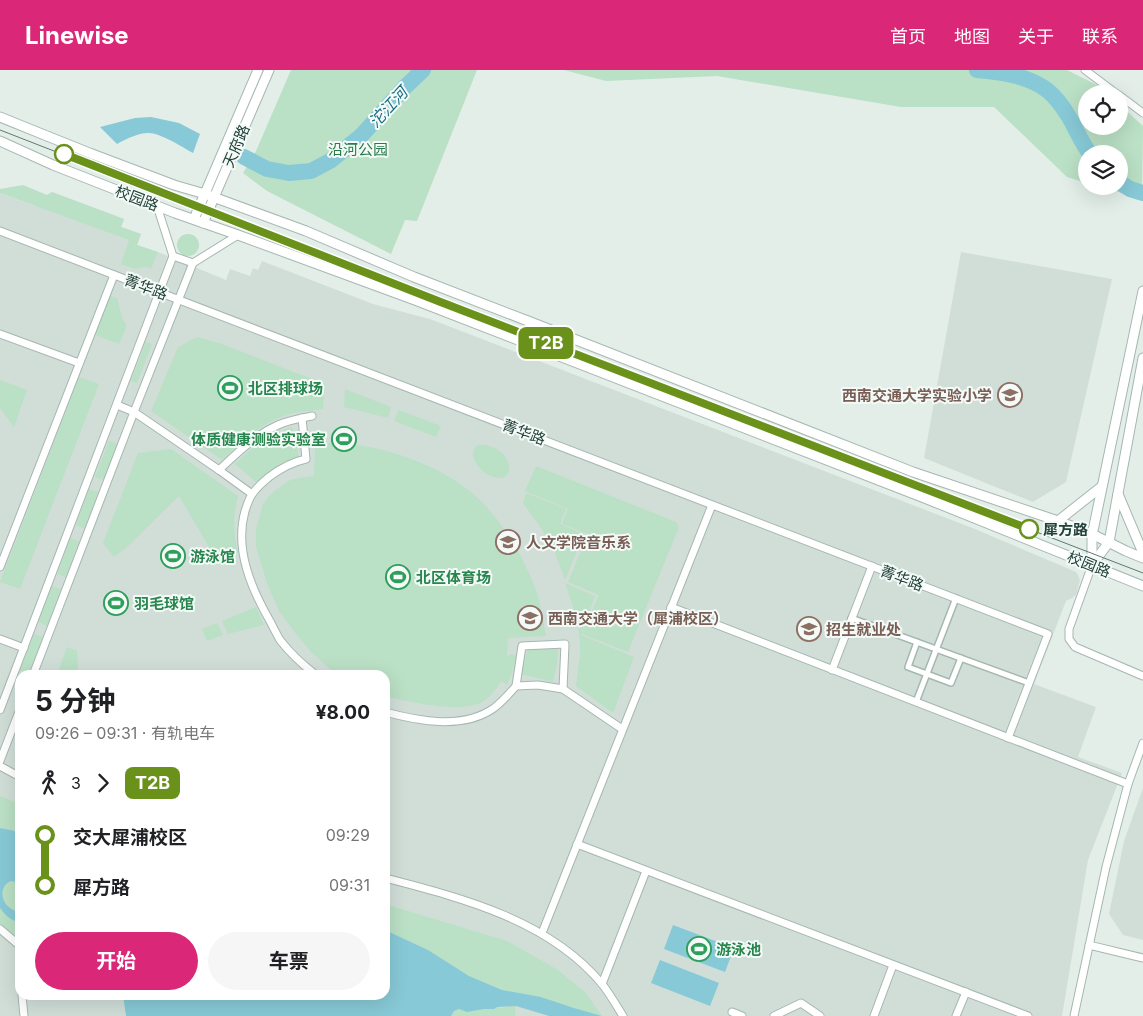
<!DOCTYPE html>
<html lang="zh">
<meta charset="utf-8">
<style>
body{margin:0;font-family:Inter,"Noto Sans SC",sans-serif;background:#f6f6f6;color:#202124;height:100vh;display:flex;flex-direction:column;font-size:19px;white-space:nowrap}
*{box-sizing:border-box;margin:0}
p{font-size:16px;color:#757577}
.icon{flex:none;width:28px;height:28px;fill:none;stroke:currentColor;stroke-width:2;stroke-linecap:round;stroke-linejoin:round}
.map{position:relative;flex:1;overflow:hidden}
.sheet{position:absolute;left:15px;top:600px;width:375px;height:330px;display:flex;flex-direction:column;background:#fff;border-radius:15px;box-shadow:0 5px 20px #0002}
.sheet>*{flex:none}
.badge{padding:0 10px;border-radius:8px;font-size:18px;line-height:32px}
.controls{position:absolute;left:1078px;top:15px;display:grid;gap:10px}
.controls a{display:grid;place-items:center;width:50px;height:50px;border-radius:50%;background:#fff;box-shadow:0 5px 20px #0002;font-size:25px}
.map>.badge{position:absolute;translate:-50% -50%;box-shadow:0 0 0 2px #fff}
.legs{display:flex;align-items:center;gap:8px;height:55px;padding:0 20px;font-size:16px}
.legs p{margin-inline-start:auto}
.head{display:flex;align-items:center;justify-content:space-between;height:85px;padding:0 20px}
h1{font-size:28px;font-weight:700;line-height:38px}
.button{display:flex;gap:10px;margin-top:auto;padding:10px 20px}
.button a{flex:1;height:58px;border-radius:30px;background:#db2777;color:#fff;font-size:20px;font-weight:700;line-height:58px;text-align:center}
.button a+a{background:#f6f6f6;color:#202124}
ul{padding:0 20px;list-style:none}
li{display:flex;align-items:center;gap:18px;height:50px;font-size:19px}
li i{display:grid;place-items:center;width:8px;height:100%;margin:0 6px;background:currentColor}
li i::after{content:'';width:12px;height:12px;margin:-6px;border:4px solid;border-radius:50%;background:#fff}
li p{margin-inline-start:auto}
li:first-child i{background:linear-gradient(#0000 50%,currentColor 0)}
li:last-child i{background:linear-gradient(currentColor 50%,#0000 0)}
header{display:flex;align-items:center;gap:30px;box-sizing:border-box;height:70px;padding:0 25px;background:#db2777;color:#fff}
header strong{font-size:24px}
nav{display:flex;gap:28px;margin-inline-start:auto;font-size:18px}
.map>svg:first-child{display:block}
.built{fill:#d1ded8;fill-rule:evenodd}
.green{fill:#bae0c5}
.water{fill:#87c9d6}
.lines{fill:none;stroke-linecap:round;stroke-linejoin:round}
.river{stroke:#87c9d6;stroke-width:16}
.pedestrian-casing{stroke:#a5b7b1;stroke-width:8}
.minor-casing{stroke:#a5b7b1;stroke-width:9}
.tertiary-casing{stroke:#a5b7b1;stroke-width:11}
.pedestrian{stroke:#fff;stroke-width:5}
.minor{stroke:#fff;stroke-width:7}
.tertiary{stroke:#fff;stroke-width:9}
.tram{stroke:#5c7c74;stroke-width:1}
.tertiary-bridge-casing{stroke:#a5b7b1;stroke-width:11;stroke-linecap:butt}
.tertiary-bridge{stroke:#fff;stroke-width:9}
.line-1-casing{stroke:#fff;stroke-width:11}
.line-1{stroke:#6a911a;stroke-width:8}
.stop-1-dot{fill:#fff;stroke:#6a911a;stroke-width:2.5}
.labels{text-anchor:middle;dominant-baseline:central;stroke-width:4;stroke-linejoin:round;paint-order:stroke}
.street-label{font-size:15px;fill:#214139;stroke:#f4faf7}
.park-label{font-size:15px;fill:#287b4a;stroke:#f4faf7}
.leisure-label{font-size:15px;font-weight:bold;fill:#27864d;stroke:#f4faf7;text-anchor:start}
.education-label{font-size:15px;font-weight:bold;fill:#785e54;stroke:#f4faf7;text-anchor:start}
.stop-label{font-size:15px;font-weight:bold;fill:#214139;stroke:#f4faf7;text-anchor:start}
.water-label{font-size:16px;font-style:italic;fill:#166d81;stroke:#f4faf7}
</style>
<header>
<strong>Linewise</strong>
<nav><a>首页</a><a>地图</a><a>关于</a><a>联系</a></nav>
</header>
<div class="map">
<svg width="1143" height="946" viewBox="0 0 1143 946">
<rect width="100%" height="100%" fill="#e3eee9"/>
<!-- built -->
<g class="built">
<path d="M52,122L124,149L121,157L141,164L137,175L158,182L226,210L230,199L250,206L253,198L258,200L262,191L373,234L430,249L975,459L1074,501L1077,503L1080,510L1076,525L1072,528L1066,531L1034,614L1096,637L1078,687L1122,703L1088,790L1062,946H0V123L35,136ZM20,605H385V925H20Z"/>
<path d="M961,182L1112,209L1066,412L1033,432L924,388Z"/>
<path d="M1143,718V870L1123,865L1109,844L1124,771Z"/>
</g>
<!-- green -->
<g class="green">
<path d="M291,0H477L417,151L405,150L391,184L267,121L243,103L256,81Z"/>
<path d="M564,0H1067L1097,15L1107,24H1086V56H1119V34L1143,56L1142,129L1099,116H1119V84H1086V113L1067,107L994,37H901L717,6L606,11Z"/>
<path d="M23,115L47,125L52,122L124,149L121,157L141,164L137,175L158,182L151,199L147,197L134,199L121,194L129,170L0,123V119Z"/>
<circle cx="188" cy="175" r="11"/>
<path d="M108,225L117,228L122,248L126,254V258L119,274L93,264Z"/>
<path d="M197,267L222,274L325,314L323,339C311,341 298,341 287,345C262,352 241,373 222,390L151,341L178,277Z"/>
<path d="M146,272L152,274L137,313L131,311Z"/>
<path d="M79,307L99,314L20,519L0,512Z"/>
<path d="M0,310L27,320L14,357L0,338Z"/>
<path d="M345,319L391,337L388,348L344,337Z"/>
<path d="M399,340L441,356L436,367L394,351Z"/>
<path d="M292,357L299,387L281,394L257,413L235,394C251,378 269,364 292,357Z"/>
<path d="M109,371L118,374L104,410L95,407Z"/>
<path d="M315,373C336,373 358,374 379,379C412,387 446,401 472,423C500,447 522,483 535,518C541,533 543,550 546,566L508,568L507,586L511,584L516,586L512,603L507,615L501,611C496,620 490,628 480,633C458,643 408,632 385,626V605H339L331,600L311,582L296,564L279,541L268,516L256,477V459L263,434L268,427L277,419L290,410L299,408L314,406Z"/>
<path d="M477,375C490,373 505,381 509,394C509,396 510,399 509,402C500,421 461,391 477,375Z"/>
<path d="M171,379L238,426C233,447 233,462 238,483L219,494L179,426L125,479L114,487L103,473L138,383Z"/>
<path d="M536,396L676,452L679,457L628,582L582,564L599,525L568,512L588,464L562,454L568,439L525,421Z"/>
<path d="M89,419L98,422L85,459L76,455Z"/>
<path d="M526,423L566,439L560,454L584,464L565,510L554,480L543,461L523,433Z"/>
<path d="M70,468L79,471L66,507L57,504Z"/>
<path d="M565,513L595,526L581,565L634,587L613,643L576,616C577,605 579,594 580,584C581,559 573,536 565,513Z"/>
<path d="M51,516L61,519L47,556L38,552Z"/>
<path d="M256,537L264,555L228,564L222,551Z"/>
<path d="M217,553L223,565L207,571L202,559Z"/>
<path d="M34,564L43,567L29,604L20,600Z"/>
<path d="M558,576L557,594L553,612L521,604L528,578Z"/>
<path d="M67,577L77,581L78,605H57Z"/>
<path d="M0,726L20,734V762L0,758Z"/>
<path d="M11,810L20,813V842C16,841 12,840 9,837C0,830 0,815 11,810Z"/>
<path d="M385,834L507,871L558,900L585,922L602,946L574,938L541,927L502,920L469,906L428,880L385,860Z"/>
<path d="M0,838C5,845 11,852 20,852V870L0,854Z"/>
<path d="M508,936H516L515,946H451L454,941L459,939L467,942L484,939H494L497,937L502,938Z"/>
</g>
<!-- water -->
<g class="water">
<path d="M151,47L179,53L200,64L193,83C182,77 161,63 148,63C138,63 126,69 117,74L100,57L135,48Z"/>
<path d="M0,758L20,762V813L11,811C0,815 0,830 9,837C12,840 16,841 20,842V852C12,852 5,845 0,838Z"/>
<path d="M673,855L734,878L725,902L664,879Z"/>
<path d="M385,860L428,880L469,906L502,920L541,927L574,938L602,946H653H549L516,936L497,937L494,939H484L467,942L459,939L454,941L451,946H126L123,925H385Z"/>
<path d="M660,890L719,913L710,936L651,913Z"/>
</g>
<g class="lines">
<!-- river -->
<g class="river">
<path d="M977,0C1000,2 1027,5 1047,20C1056,27 1063,37 1069,47C1076,59 1081,72 1090,84"/>
<path d="M244,87L267,99L289,103L311,101L330,91L361,66L405,17L423,0"/>
<path d="M1119,112L1130,119L1143,123"/>
</g>
<defs>
<g id="pedestrian">
<path d="M851,548L1029,613"/>
<path d="M917,572L908,597L951,613L961,588"/>
<path d="M916,632L956,528"/>
</g>
<g id="minor">
<path d="M1085,0L1117,24"/>
<path d="M1119,25L1143,43"/>
<path d="M157,136L173,186L193,193L238,165"/>
<path d="M0,161L1048,564L1008,668"/>
<path d="M0,264L79,293"/>
<path d="M117,335L134,342L219,400L252,424"/>
<path d="M302,348L306,389C292,392 281,398 269,407C263,412 257,417 253,423C249,428 247,435 245,441C234,480 252,520 271,553C274,559 277,565 280,570C290,583 303,595 316,605"/>
<path d="M219,400C237,383 255,365 278,355C289,350 301,348 312,346"/>
<path d="M1092,495L1069,559V569L1075,577L1143,606"/>
<path d="M0,497L114,205"/>
<path d="M671,537L1128,714"/>
<path d="M0,569L24,578"/>
<path d="M832,600L872,496"/>
<path d="M33,605L134,342L193,193"/>
<path d="M516,616L522,576L565,574L563,619"/>
<path d="M0,640L173,186"/>
<path d="M385,642C418,651 463,660 494,638C502,632 509,624 516,616L538,615L563,619L622,659"/>
<path d="M0,691L20,639"/>
<path d="M0,696L20,707"/>
<path d="M577,774L1028,946"/>
<path d="M385,808C462,828 549,850 602,914C610,924 616,935 623,946"/>
<path d="M0,859L20,876"/>
<path d="M542,863L712,435"/>
<path d="M1089,875L1143,888"/>
<path d="M602,914L646,801"/>
<path d="M22,925L24,946"/>
<path d="M732,942L742,946"/>
<path d="M774,946L801,933L820,946"/>
<path d="M874,946L893,895"/>
<path d="M956,946L966,922"/>
<path d="M1074,946L1106,797L1128,714L1143,673"/>
</g>
<g id="tertiary">
<path d="M0,47L47,66"/>
<path d="M0,71L53,95L175,143L238,165L415,230L922,427L1143,516"/>
<path d="M92,84L174,115L205,124L306,161L414,207L528,251L913,402L1058,451L1092,464L1126,481L1143,488"/>
<path d="M194,149L258,0"/>
<path d="M203,153L269,0"/>
<path d="M1118,424L1143,483"/>
<path d="M1058,451L1101,417"/>
<path d="M1092,495V464L1094,456L1143,221"/>
<path d="M1092,495L1109,472L1143,288"/>
</g>
</defs>
<!-- pedestrian casing -->
<use href="#pedestrian" class="pedestrian-casing"/>
<!-- minor casing -->
<use href="#minor" class="minor-casing"/>
<!-- tertiary casing -->
<use href="#tertiary" class="tertiary-casing"/>
<!-- pedestrian -->
<use href="#pedestrian" class="pedestrian"/>
<!-- minor -->
<use href="#minor" class="minor"/>
<!-- tertiary -->
<use href="#tertiary" class="tertiary"/>
<!-- tram -->
<path class="tram" d="M0,60L701,333L1143,503"/>
<defs>
<path id="tertiary-bridge" d="M47,66L92,84"/>
</defs>
<!-- tertiary-bridge casing -->
<use href="#tertiary-bridge" class="tertiary-bridge-casing"/>
<!-- tertiary-bridge -->
<use href="#tertiary-bridge" class="tertiary-bridge"/>
</g>
<g class="lines">
<defs>
<path id="line-1" d="M64,84L438,231L1029,459"/>
</defs>
<!-- line-1 casing -->
<use href="#line-1" class="line-1-casing"/>
<!-- line-1 -->
<use href="#line-1" class="line-1"/>
</g>
<!-- icons -->
<defs>
<symbol id="stadium-ring" viewBox="-11 -11 22 22"><circle r="9.5" fill="#f4faf7" stroke="#2e9e5b" stroke-width="1.5"/><path d="M0-5a6.5 5 0 1 0 0 10a6.5 5 0 1 0 0-10ZM-3.5-1.8h7v3.6h-7Z" fill="#2e9e5b"/></symbol>
<symbol id="school-ring" viewBox="-11 -11 22 22"><circle r="9.5" fill="#f4faf7" stroke="#8d6e63" stroke-width="1.5"/><path d="M0-5L7-2L0 1L-7-2ZM-4 1L0 2.5L4 1V4Q0 6-4 4Z" fill="#8d6e63"/></symbol>
<symbol id="university-ring" viewBox="-11 -11 22 22"><circle r="9.5" fill="#f4faf7" stroke="#8d6e63" stroke-width="1.5"/><path d="M0-5L7-2L0 1L-7-2ZM-4 1L0 2.5L4 1V4Q0 6-4 4Z" fill="#8d6e63"/></symbol>
</defs>
<g fill-rule="evenodd">
<use href="#stadium-ring" x="216" y="304" width="28" height="28"/>
<use href="#school-ring" x="996" y="311" width="28" height="28"/>
<use href="#stadium-ring" x="330" y="355" width="28" height="28"/>
<use href="#university-ring" x="494" y="458" width="28" height="28"/>
<use href="#stadium-ring" x="159" y="472" width="28" height="28"/>
<use href="#stadium-ring" x="384" y="493" width="28" height="28"/>
<use href="#stadium-ring" x="102" y="519" width="28" height="28"/>
<use href="#university-ring" x="516" y="534" width="28" height="28"/>
<use href="#university-ring" x="795" y="545" width="28" height="28"/>
<use href="#stadium-ring" x="685" y="865" width="28" height="28"/>
</g>
<!-- markers -->
<g class="stop-1-dot">
<circle cx="64" cy="84" r="9"/>
<circle cx="1029" cy="459" r="9"/>
</g>
<g class="labels">
<!-- street labels -->
<g class="street-label">
<text transform="translate(236 76) rotate(-67)">天府路</text>
<text transform="translate(137 128) rotate(21)">校园路</text>
<text transform="translate(146 217) rotate(21)">菁华路</text>
<text transform="translate(524 362) rotate(21)">菁华路</text>
<text transform="translate(1089 494) rotate(22)">校园路</text>
<text transform="translate(902 508) rotate(21)">菁华路</text>
</g>
<!-- park labels -->
<g class="park-label">
<text x="358" y="79">沿河公园</text>
</g>
<!-- leisure labels -->
<g class="leisure-label">
<text x="248" y="318">北区排球场</text>
<text x="326" y="369" text-anchor="end">体质健康测验实验室</text>
<text x="190" y="486">游泳馆</text>
<text x="416" y="507">北区体育场</text>
<text x="134" y="533">羽毛球馆</text>
<text x="716" y="879">游泳池</text>
</g>
<!-- education labels -->
<g class="education-label">
<text x="992" y="325" text-anchor="end">西南交通大学实验小学</text>
<text x="526" y="472">人文学院音乐系</text>
<text x="548" y="548">西南交通大学（犀浦校区）</text>
<text x="826" y="559">招生就业处</text>
</g>
<!-- stop labels -->
<g class="stop-label">
<text x="1043" y="459">犀方路</text>
</g>
<!-- water labels -->
<g class="water-label">
<text transform="translate(388 37) rotate(-47)">沱江河</text>
</g>
</g>
</svg>
<div class="controls">
<a><svg class="icon" aria-label="locate" viewBox="0 0 24 24"><circle cx="12" cy="12" r="6"/><path d="M12 2v4M12 18v4M2 12h4M18 12h4"/></svg></a>
<a><svg class="icon" aria-label="layers" viewBox="0 0 24 24"><path d="M12 4l9 5-9 5-9-5zM3 14l9 5 9-5"/></svg></a>
</div>
<b class="badge" style="left:546px;top:273px;background:#6a911a;color:#fff">T2B</b>
<section class="sheet">
<div class="head"><div><h1>5 分钟</h1><p>09:26 – 09:31 · 有轨电车</p></div><b>¥8.00</b></div>
<div class="legs"><svg class="icon" aria-label="walk" viewBox="0 0 24 24"><circle cx="13" cy="4" r="2"/><path d="M13 8l-2 6 4 7M11 14l-3 7M7 12l3-4h3l4 4"/></svg>3<svg class="icon" aria-label="forward" viewBox="0 0 24 24"><path d="M9 5l7 7-7 7"/></svg><b class="badge" style="background:#6a911a;color:#fff">T2B</b></div>
<ul>
<li><i style="color:#6a911a"></i><b>交大犀浦校区</b><p>09:29</p></li>
<li><i style="color:#6a911a"></i><b>犀方路</b><p>09:31</p></li>
</ul>
<div class="button"><a>开始</a><a>车票</a></div>
</section>
</div>
